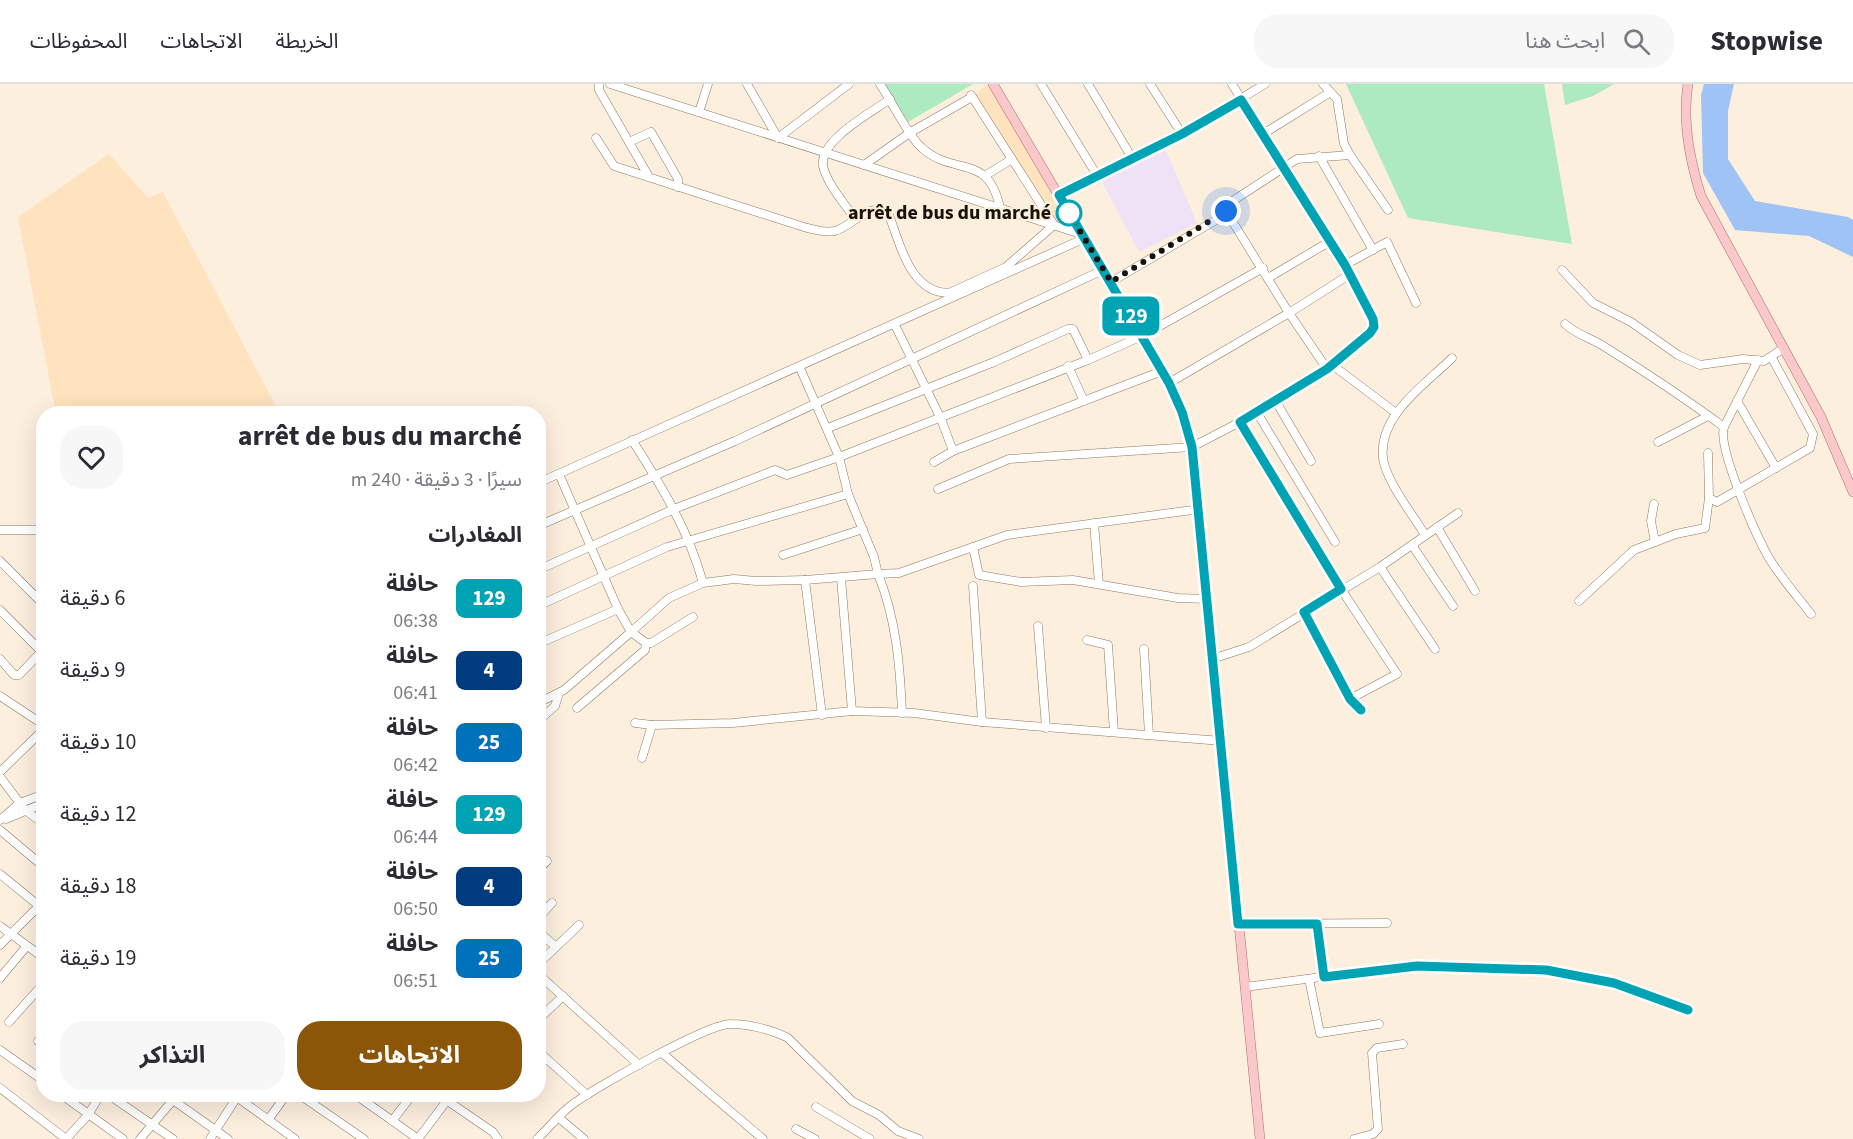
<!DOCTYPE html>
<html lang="ar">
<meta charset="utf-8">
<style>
body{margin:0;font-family:"Source Sans 3","Noto Sans Arabic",sans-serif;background:#f7f7f7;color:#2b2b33;direction:rtl;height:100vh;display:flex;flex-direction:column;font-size:22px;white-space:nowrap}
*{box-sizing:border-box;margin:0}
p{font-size:20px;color:#7c7c81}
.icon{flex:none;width:33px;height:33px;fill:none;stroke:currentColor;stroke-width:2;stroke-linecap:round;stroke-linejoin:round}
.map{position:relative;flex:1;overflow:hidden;direction:ltr}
.panel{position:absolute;left:36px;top:322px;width:510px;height:696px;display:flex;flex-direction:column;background:#fff;border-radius:24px;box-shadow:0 6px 24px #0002;direction:rtl}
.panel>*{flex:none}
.badge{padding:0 12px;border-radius:9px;font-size:21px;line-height:39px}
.you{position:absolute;width:30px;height:30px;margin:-15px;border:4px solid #fff;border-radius:50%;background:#1a73e8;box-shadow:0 0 0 9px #1a73e833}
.map>.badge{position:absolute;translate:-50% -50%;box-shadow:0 0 0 3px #fff}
h2{padding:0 24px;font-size:22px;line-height:54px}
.round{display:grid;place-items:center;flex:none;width:63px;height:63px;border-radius:24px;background:#f7f7f7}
.head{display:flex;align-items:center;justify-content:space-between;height:102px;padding:0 24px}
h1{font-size:28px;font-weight:700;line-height:45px}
.primary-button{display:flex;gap:12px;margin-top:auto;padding:12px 24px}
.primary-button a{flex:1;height:69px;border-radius:24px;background:#8c5608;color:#fff;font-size:24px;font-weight:700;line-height:69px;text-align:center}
.primary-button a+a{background:#f7f7f7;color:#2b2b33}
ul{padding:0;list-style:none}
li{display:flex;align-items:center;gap:18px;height:72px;padding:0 24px}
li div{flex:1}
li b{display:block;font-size:22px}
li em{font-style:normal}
li .badge{min-width:66px;font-weight:700;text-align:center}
header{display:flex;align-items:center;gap:36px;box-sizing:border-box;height:84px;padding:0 30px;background:#fff;border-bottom:2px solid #e1e1e2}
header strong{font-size:28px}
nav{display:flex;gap:33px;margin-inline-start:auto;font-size:21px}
.search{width:420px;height:54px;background:#f7f7f7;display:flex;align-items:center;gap:15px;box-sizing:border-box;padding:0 21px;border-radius:24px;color:#7c7c81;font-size:22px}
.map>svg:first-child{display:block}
.built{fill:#ffe3bf}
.education{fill:#efe2f6}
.green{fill:#adeac0}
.water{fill:#9fc3f4}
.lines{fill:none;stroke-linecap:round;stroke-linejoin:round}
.minor-casing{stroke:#8d785e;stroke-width:9}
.major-casing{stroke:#a97170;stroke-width:10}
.minor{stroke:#fff;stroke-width:8}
.major{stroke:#fac8cb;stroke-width:9}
.line-casing{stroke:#fff;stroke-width:14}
.line{stroke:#00a3b4;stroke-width:9}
.walk{stroke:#1a1208;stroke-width:6;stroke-dasharray:0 10.8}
.stop-dot{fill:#fff;stroke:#00a3b4;stroke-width:3}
.labels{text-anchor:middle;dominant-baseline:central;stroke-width:4.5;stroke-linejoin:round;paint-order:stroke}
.stop-label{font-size:20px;font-weight:bold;fill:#1a1208;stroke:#fdefde;text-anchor:end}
</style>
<header>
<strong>Stopwise</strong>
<div class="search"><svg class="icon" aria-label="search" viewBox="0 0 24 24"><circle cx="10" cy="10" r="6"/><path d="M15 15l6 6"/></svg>ابحث هنا</div>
<nav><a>الخريطة</a><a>الاتجاهات</a><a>المحفوظات</a></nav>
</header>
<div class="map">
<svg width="1853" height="1055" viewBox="0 0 1853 1055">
<rect width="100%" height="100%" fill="#fdefde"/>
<!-- built -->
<g class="built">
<path d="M988,0L1076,148L1054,141L972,13Z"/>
<path d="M109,70L148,114L163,108L280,330H56L18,133Z"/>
</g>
<!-- education -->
<path class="education" d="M1164,62L1197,139L1139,168L1100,94Z"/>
<!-- green -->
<g class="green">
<path d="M885,0H973L908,38Z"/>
<path d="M1346,0H1544L1572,160L1408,134Z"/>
<path d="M1562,0H1614L1593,12L1565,21Z"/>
</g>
<!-- water -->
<path class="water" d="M1704,0H1734L1728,27V75L1755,117L1848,133L1853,136V173L1809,152L1735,146L1703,89L1701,11Z"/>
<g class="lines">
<defs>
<g id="minor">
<path d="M599,0V6L649,93"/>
<path d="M610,0L1081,150"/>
<path d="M747,0L778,54L849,0"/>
<path d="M880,0C890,15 910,54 921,63C954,94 988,67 1000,124"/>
<path d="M1041,0L1098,93"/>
<path d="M1088,0L1132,74"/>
<path d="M1150,0L1182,50L1265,0"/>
<path d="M1323,0L1337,15L1344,60L1350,71"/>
<path d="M699,28L708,0"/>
<path d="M1263,50L1329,9"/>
<path d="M596,54L614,82L807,144C816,146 826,149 835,147C853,142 871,115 889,131C900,160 910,209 949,209L1006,183L1054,141L971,11"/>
<path d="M629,58L651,48L678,95V103"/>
<path d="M1319,72L1373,166"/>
<path d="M864,81L911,48L972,13"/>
<path d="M986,91L1012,75"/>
<path d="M1059,111L1182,50"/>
<path d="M1226,127L1289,229L1327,285L1370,249L1374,243L1373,235L1362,213L1232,0"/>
<path d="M855,135C845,120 827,100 823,82C819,56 871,29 890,15"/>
<path d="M1345,181L1387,158L1416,219"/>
<path d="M1562,186L1593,219L1631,238L1678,271L1700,281L1743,275L1764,277L1784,264"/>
<path d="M1268,194L1329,158"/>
<path d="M1111,198L1221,133L1231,118L1297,75L1350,71L1388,126"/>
<path d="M1565,240C1577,251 1591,254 1605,263C1645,288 1686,315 1724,343"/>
<path d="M895,241L941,335L953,367"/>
<path d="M1758,276L1724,343C1717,363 1757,454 1769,474C1781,494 1797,512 1811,530"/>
<path d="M1068,282L1084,317"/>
<path d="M800,284L839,373L848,410L874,473L878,490L805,496L822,631"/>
<path d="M1169,299L1289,229L1349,191"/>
<path d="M1275,316L1311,377"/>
<path d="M1737,317L1776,384"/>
<path d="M1256,327L1335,458"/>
<path d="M1240,338L1341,505L1397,590L1350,615"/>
<path d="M828,344L994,278L1068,245H1073L1088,276"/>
<path d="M632,356C661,401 689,447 703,499"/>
<path d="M1658,358L1708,332"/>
<path d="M1708,369L1709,414L1717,418L1810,364L1813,350L1772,274"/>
<path d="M934,378L953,367L1162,287"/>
<path d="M538,399L1083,155"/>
<path d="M938,405L1009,375L1192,363L1240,338L1327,285L1335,283L1396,329"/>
<path d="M1654,420L1651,437L1655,458L1676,450L1705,444L1709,414"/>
<path d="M1200,425L1007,451L973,463L979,491L1021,498L1073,496L1178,514L1207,515"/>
<path d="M1094,439L1099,500"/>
<path d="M538,442L735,357L1103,186"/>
<path d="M1437,443L1475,507"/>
<path d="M0,446H44"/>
<path d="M1425,451C1413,431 1386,397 1383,374C1378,331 1426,300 1452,274"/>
<path d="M1412,461L1453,522"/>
<path d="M783,471L863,445"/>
<path d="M0,477L44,521"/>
<path d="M1380,483L1435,565"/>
<path d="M538,486L674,425L775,386L787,391L839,373L1088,276L1142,252L1263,184"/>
<path d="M841,494L852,627"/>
<path d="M973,502L982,638"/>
<path d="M1579,517L1634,466L1655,458"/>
<path d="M538,522L667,463L848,410"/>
<path d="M0,526L41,567"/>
<path d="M1304,528L1350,615L1361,626"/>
<path d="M693,533L651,559H646L631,548L669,514L703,499L734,495L756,497L805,496"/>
<path d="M1038,542L1046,644"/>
<path d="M538,548L543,558"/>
<path d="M1087,556L1108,561L1114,648"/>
<path d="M538,560L618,525"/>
<path d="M1144,565L1149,651"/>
<path d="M0,575L14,591H19L44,565"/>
<path d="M1212,575L1249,563L1380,483L1458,429"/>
<path d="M0,612L44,641"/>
<path d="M538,619L564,606L631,548L618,525L559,390"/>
<path d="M577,624L645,566L646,559"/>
<path d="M902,629C900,581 896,534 878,490L899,489L973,463"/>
<path d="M538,637L555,622L559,609"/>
<path d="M635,639L652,641L733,639L852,627L914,629L982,638L1222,657"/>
<path d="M642,674L652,641"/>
<path d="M0,688L44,645"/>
<path d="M0,693L25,726L44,740"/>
<path d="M6,735L44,719"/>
<path d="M0,736L20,719L44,710"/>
<path d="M0,746L44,783"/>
<path d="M538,786L547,777"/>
<path d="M0,790L44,826"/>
<path d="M538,834L552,819"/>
<path d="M1238,840L1387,839"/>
<path d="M1317,840L1324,893"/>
<path d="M0,842L44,874"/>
<path d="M538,847L556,863L538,880"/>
<path d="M0,861L44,817"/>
<path d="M556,863L579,841"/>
<path d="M538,890L639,981"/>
<path d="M0,894L26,863"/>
<path d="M1309,895L1320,949L1379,940"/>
<path d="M1245,903L1397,883L1546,886L1614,899L1688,926"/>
<path d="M538,936L563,912"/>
<path d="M9,938L44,899"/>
<path d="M38,957L44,961"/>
<path d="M0,966L44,997"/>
<path d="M538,967L587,1011"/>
<path d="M662,969L763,1055"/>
<path d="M0,1004L66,1055"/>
<path d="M62,1011L123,1055"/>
<path d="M109,1011L173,1055"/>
<path d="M177,1011L173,1016L228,1055"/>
<path d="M234,1011L295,1055"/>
<path d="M300,1011L364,1055"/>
<path d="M356,1011L418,1055"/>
<path d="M439,1011L493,1048L498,1055"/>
<path d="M816,1023L870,1055"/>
<path d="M559,1034L584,1055"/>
<path d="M268,1036L286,1011"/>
<path d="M392,1037L412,1011"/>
<path d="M796,1045L815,1055"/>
<path d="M66,1055L88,1031L100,1011"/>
<path d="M140,1055L173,1016"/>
<path d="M210,1055L237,1013"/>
<path d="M418,1055L451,1011"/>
<path d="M537,1055C549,1044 560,1029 573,1020C594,1004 709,939 731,940C749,940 773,946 788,954L852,1017L879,1031L898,1047L919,1055"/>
<path d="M1354,1055L1373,1050L1378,1045L1372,969L1377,964L1403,960"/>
</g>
<g id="major">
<path d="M993,0L1169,299L1182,328L1192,363L1260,1055"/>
<path d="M1688,0C1682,37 1690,77 1701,112L1821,333L1853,408"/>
</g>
</defs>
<!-- minor casing -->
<use href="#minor" class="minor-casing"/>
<!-- major casing -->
<use href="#major" class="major-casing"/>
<!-- minor -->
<use href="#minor" class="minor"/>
<!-- major -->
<use href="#major" class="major"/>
</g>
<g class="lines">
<defs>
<path id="line" d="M1361,626L1350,615L1304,528L1341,505L1240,338L1327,285L1370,249L1374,243L1373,235L1345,181L1241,16L1182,50L1059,111L1169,299L1182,328L1192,363L1238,840H1317L1324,893L1417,882L1546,886L1614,899L1688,926"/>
</defs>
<!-- line casing -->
<use href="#line" class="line-casing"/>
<!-- line -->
<use href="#line" class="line"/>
<!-- walk -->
<path class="walk" d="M1069,129L1111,198L1226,127"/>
</g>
<!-- markers -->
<circle class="stop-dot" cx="1069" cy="129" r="12"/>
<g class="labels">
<!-- stop labels -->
<g class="stop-label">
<text x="1051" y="129">arrêt de bus du marché</text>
</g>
</g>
</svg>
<div class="you" style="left:1226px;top:127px"></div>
<b class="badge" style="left:1131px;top:232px;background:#00a3b4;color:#fff">129</b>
<section class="panel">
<div class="head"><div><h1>arrêt de bus du marché</h1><p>سيرًا · 3 دقيقة · 240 m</p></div><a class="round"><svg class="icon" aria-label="heart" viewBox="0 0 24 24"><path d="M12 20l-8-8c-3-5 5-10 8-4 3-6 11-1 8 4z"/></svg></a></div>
<h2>المغادرات</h2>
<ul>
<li><span class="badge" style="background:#00a3b4;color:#fff">129</span><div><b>حافلة</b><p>06:38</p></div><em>6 دقيقة</em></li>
<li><span class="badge" style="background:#003b80;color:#fff">4</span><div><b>حافلة</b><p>06:41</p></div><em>9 دقيقة</em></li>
<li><span class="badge" style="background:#0072bc;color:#fff">25</span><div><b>حافلة</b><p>06:42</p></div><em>10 دقيقة</em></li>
<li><span class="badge" style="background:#00a3b4;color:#fff">129</span><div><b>حافلة</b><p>06:44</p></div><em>12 دقيقة</em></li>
<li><span class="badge" style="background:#003b80;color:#fff">4</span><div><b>حافلة</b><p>06:50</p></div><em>18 دقيقة</em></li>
<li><span class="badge" style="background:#0072bc;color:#fff">25</span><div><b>حافلة</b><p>06:51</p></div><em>19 دقيقة</em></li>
</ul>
<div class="primary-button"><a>الاتجاهات</a><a>التذاكر</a></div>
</section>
</div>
